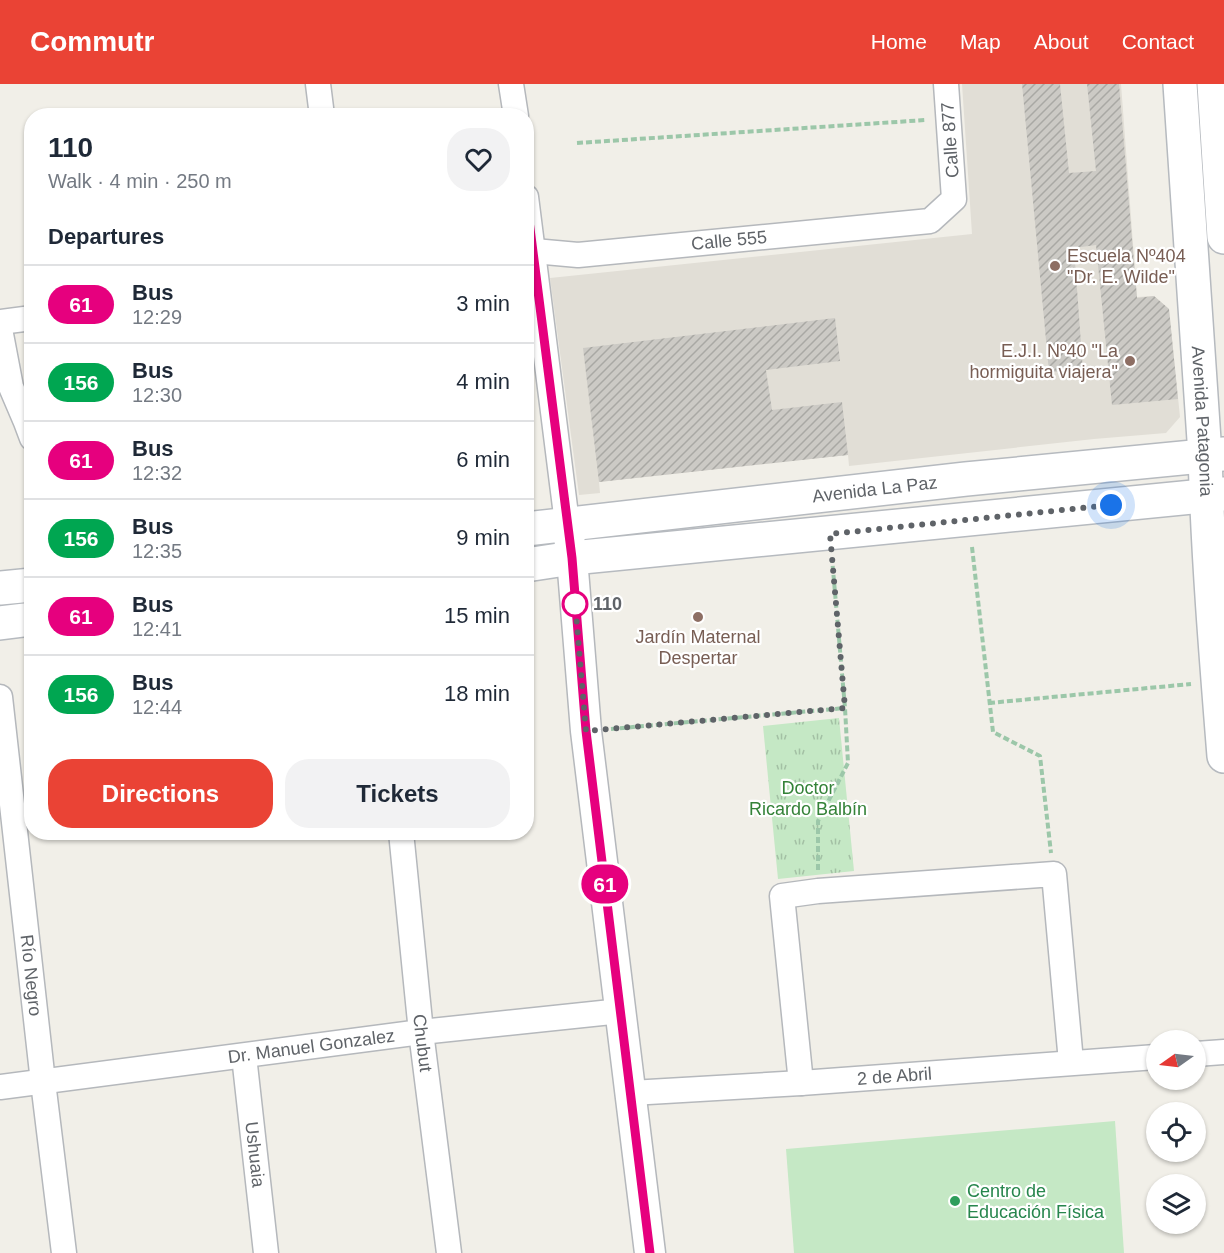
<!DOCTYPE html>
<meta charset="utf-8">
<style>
body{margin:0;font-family:Arial,sans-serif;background:#f2f2f3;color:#1f2937;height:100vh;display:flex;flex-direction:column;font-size:22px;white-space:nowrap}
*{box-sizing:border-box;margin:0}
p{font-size:20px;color:#747a83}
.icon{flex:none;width:33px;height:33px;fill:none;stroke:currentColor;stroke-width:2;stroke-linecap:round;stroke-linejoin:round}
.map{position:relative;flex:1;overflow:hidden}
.sheet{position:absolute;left:24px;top:24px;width:510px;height:732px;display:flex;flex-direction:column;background:#fff;border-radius:24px;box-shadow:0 2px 4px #0004}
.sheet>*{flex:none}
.badge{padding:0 12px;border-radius:20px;font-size:21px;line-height:39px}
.needle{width:39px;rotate:256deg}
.tools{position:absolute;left:1146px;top:946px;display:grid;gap:12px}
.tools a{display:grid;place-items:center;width:60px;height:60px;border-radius:50%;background:#fff;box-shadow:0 2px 4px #0004;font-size:30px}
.you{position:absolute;width:30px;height:30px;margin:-15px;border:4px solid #fff;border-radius:50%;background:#1a73e8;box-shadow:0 0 0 9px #1a73e833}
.map>.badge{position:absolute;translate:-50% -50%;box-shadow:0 0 0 3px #fff}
h2{padding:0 24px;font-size:22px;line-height:54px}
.round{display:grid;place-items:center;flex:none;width:63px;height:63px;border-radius:24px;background:#f2f2f3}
.summary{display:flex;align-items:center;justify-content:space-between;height:102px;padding:0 24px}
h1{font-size:28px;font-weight:800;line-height:45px}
.cta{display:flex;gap:12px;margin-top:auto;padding:12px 24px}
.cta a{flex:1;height:69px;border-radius:24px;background:#ea4335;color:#fff;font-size:24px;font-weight:800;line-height:69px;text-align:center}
.cta a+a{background:#f2f2f3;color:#1f2937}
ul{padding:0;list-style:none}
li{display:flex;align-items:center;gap:18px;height:78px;padding:0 24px;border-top:2px solid #e0e1e3}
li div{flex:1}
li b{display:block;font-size:22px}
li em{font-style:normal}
li .badge{min-width:66px;font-weight:700;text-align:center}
header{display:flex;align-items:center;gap:36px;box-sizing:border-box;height:84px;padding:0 30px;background:#ea4335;color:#fff}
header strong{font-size:28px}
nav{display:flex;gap:33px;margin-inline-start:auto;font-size:21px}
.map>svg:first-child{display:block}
.education{fill:#e1ded6}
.grass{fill:#c5e8c5}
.park{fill:url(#park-tufts)}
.building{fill:url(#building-hatch)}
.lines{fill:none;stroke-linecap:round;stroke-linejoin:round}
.minor-casing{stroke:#b5b8bc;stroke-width:27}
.tertiary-casing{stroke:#b5b8bc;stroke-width:33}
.secondary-casing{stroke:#b6babf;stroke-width:36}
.path{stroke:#9cc7a9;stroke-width:4;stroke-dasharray:6 3;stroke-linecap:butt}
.minor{stroke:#fff;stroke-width:24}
.tertiary{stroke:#fff;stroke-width:30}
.secondary{stroke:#fff;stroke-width:33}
.line-casing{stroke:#fff;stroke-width:14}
.line{stroke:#e6007e;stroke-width:9}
.walk{stroke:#5f6368;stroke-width:6;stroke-dasharray:0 10.8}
.education-dot{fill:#8d6e63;stroke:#fff;stroke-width:2}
.stop-dot{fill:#fff;stroke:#e6007e;stroke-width:3}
.leisure-dot{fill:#2e9e5b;stroke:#fff;stroke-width:2}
.labels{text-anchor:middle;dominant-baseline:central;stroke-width:4.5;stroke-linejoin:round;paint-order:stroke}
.street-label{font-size:18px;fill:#5f6368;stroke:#fff}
.education-label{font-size:18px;fill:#785e54;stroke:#fff;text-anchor:start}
.stop-label{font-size:18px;font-weight:bold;fill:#5f6368;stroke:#fff;text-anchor:start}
.park-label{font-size:18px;fill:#348238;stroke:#fff}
.leisure-label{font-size:18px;fill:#27864d;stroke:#fff;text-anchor:start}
</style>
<header>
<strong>Commutr</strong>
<nav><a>Home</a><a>Map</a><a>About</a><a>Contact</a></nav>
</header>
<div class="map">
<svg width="1224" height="1169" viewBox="0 0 1224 1169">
<defs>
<pattern id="park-tufts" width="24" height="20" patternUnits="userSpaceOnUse" patternTransform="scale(1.5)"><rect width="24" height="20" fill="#c5e8c5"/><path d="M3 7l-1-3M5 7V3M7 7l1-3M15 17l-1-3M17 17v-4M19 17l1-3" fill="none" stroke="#a3c0a4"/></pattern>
<pattern id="building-hatch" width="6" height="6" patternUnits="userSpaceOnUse" patternTransform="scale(1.5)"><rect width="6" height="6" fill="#cccac5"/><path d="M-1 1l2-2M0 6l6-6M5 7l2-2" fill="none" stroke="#a9a8a4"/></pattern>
</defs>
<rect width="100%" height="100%" fill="#f1efe8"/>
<!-- education -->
<path class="education" d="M962,0H1121L1137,213L1154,212L1169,225L1180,333L1166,349L1094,355L849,382L848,371L599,398L600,409L579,411L550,194L972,150Z"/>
<!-- grass -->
<path class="grass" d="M1115,1037L1124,1169H794L786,1065Z"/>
<!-- park -->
<path class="park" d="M839,634L854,787L778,795L763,642Z"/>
<!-- building -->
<g class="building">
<path d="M1022,0H1060L1069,89L1096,87L1087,0H1119L1137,214L1154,212L1169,225L1178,315L1112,321L1096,161L1074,164L1083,287L1049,288Z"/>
<path d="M835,234L840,277L766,286L772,326L842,318L848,371L599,398L583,264Z"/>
</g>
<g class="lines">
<defs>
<g id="minor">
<path d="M318,0L322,32"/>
<path d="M511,0L516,32"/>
<path d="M526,113L567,439"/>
<path id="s1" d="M526,168L534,167L578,171L930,137L954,115L946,0"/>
<path d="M0,238L32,234"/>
<path d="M0,245L11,303L26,338L32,354"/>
<path id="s2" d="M0,613L43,998L64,1169"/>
<path id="s3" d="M401,748L421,948L449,1169"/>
<path d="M1196,970L1224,968"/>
<path id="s4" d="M244,972L266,1169"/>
<path d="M801,999L782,812L818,807L1054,790L1071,978"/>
<path id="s5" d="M0,1003L421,948L621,927"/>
<path id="s6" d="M631,1009L801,999L1156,973"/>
</g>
<path id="tertiary" d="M567,439L572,474L586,647L650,1169"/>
<g id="secondary">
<path id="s7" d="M1180,0L1205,371C1208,472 1216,572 1224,672"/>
<path d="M1214,0L1224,153"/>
<path id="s8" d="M526,445L966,395L1224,370"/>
<path d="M526,481L572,474L1224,410"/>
<path d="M0,504L32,501"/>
<path d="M0,539L32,535"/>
</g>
</defs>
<!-- minor casing -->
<use href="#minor" class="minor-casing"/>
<!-- tertiary casing -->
<use href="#tertiary" class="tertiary-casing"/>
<!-- secondary casing -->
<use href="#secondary" class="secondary-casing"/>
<!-- path -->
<g class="path">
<path d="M577,59L926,36"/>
<path d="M972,463L993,648L1040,672L1051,769"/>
<path d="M989,619L1191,600"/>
<path d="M611,645L845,624"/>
<path d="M818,786V737L848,679L845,624L832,474"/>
</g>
<!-- minor -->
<use href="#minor" class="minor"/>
<!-- tertiary -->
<use href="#tertiary" class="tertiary"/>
<!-- secondary -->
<use href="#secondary" class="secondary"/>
</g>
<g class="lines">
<defs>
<path id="line" d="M526,113L572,474L586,647L650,1169"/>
</defs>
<!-- line casing -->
<use href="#line" class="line-casing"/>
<!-- line -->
<use href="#line" class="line"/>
<!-- walk -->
<path class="walk" d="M575,520V518L586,647L845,624L830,450L1111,421"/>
</g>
<!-- markers -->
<g class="education-dot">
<circle cx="1055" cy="182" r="6"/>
<circle cx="1130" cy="277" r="6"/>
<circle cx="698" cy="533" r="6"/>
</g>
<circle class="stop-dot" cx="575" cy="520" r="12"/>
<circle class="leisure-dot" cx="955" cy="1117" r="6"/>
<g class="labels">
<!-- street labels -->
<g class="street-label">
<text transform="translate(950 56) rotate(-94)">Calle 877</text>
<text stroke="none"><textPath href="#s1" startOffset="204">Calle 555</textPath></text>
<text stroke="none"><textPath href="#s7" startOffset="338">Avenida Patagonia</textPath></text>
<text stroke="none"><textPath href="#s8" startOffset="351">Avenida La Paz</textPath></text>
<text stroke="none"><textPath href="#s2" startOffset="280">Río Negro</textPath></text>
<text stroke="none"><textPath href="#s3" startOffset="212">Chubut</textPath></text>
<text stroke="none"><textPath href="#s5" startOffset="314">Dr. Manuel Gonzalez</textPath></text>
<text stroke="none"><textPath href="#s6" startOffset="264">2 de Abril</textPath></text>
<text stroke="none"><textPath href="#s4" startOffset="99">Ushuaia</textPath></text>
</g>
<!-- education labels -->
<g class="education-label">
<text x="1067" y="172">Escuela Nº404<tspan x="1067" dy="21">"Dr. E. Wilde"</tspan></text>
<text x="1118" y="267" text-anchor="end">E.J.I. Nº40 "La<tspan x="1118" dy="21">hormiguita viajera"</tspan></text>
<text x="698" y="553" text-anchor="middle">Jardín Maternal<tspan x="698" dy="21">Despertar</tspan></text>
</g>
<!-- stop labels -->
<g class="stop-label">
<text x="593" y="520">110</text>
</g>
<!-- park labels -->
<g class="park-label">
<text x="808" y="704">Doctor<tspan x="808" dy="21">Ricardo Balbín</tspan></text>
</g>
<!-- leisure labels -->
<g class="leisure-label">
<text x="967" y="1107">Centro de<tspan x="967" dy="21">Educación Física</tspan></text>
</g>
</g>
</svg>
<div class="tools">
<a><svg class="needle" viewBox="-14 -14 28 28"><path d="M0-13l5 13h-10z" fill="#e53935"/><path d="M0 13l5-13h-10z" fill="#747a83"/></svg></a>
<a><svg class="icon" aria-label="locate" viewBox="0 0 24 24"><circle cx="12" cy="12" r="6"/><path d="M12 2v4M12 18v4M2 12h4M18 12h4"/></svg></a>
<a><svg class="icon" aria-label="layers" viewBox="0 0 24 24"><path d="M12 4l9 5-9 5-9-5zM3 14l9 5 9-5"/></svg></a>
</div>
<div class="you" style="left:1111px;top:421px"></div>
<b class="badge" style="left:605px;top:800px;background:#e6007e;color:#fff">61</b>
<section class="sheet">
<div class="summary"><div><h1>110</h1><p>Walk · 4 min · 250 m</p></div><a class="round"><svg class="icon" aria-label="heart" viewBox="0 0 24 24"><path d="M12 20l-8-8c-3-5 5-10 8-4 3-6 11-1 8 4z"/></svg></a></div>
<h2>Departures</h2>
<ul>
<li><span class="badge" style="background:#e6007e;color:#fff">61</span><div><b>Bus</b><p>12:29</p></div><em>3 min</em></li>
<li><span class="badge" style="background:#00a651;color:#fff">156</span><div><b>Bus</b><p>12:30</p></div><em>4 min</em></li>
<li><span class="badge" style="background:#e6007e;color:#fff">61</span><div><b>Bus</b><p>12:32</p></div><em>6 min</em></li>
<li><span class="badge" style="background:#00a651;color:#fff">156</span><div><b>Bus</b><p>12:35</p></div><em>9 min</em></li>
<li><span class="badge" style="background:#e6007e;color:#fff">61</span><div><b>Bus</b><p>12:41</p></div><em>15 min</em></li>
<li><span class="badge" style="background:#00a651;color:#fff">156</span><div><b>Bus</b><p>12:44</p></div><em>18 min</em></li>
</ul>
<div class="cta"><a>Directions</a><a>Tickets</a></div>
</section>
</div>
